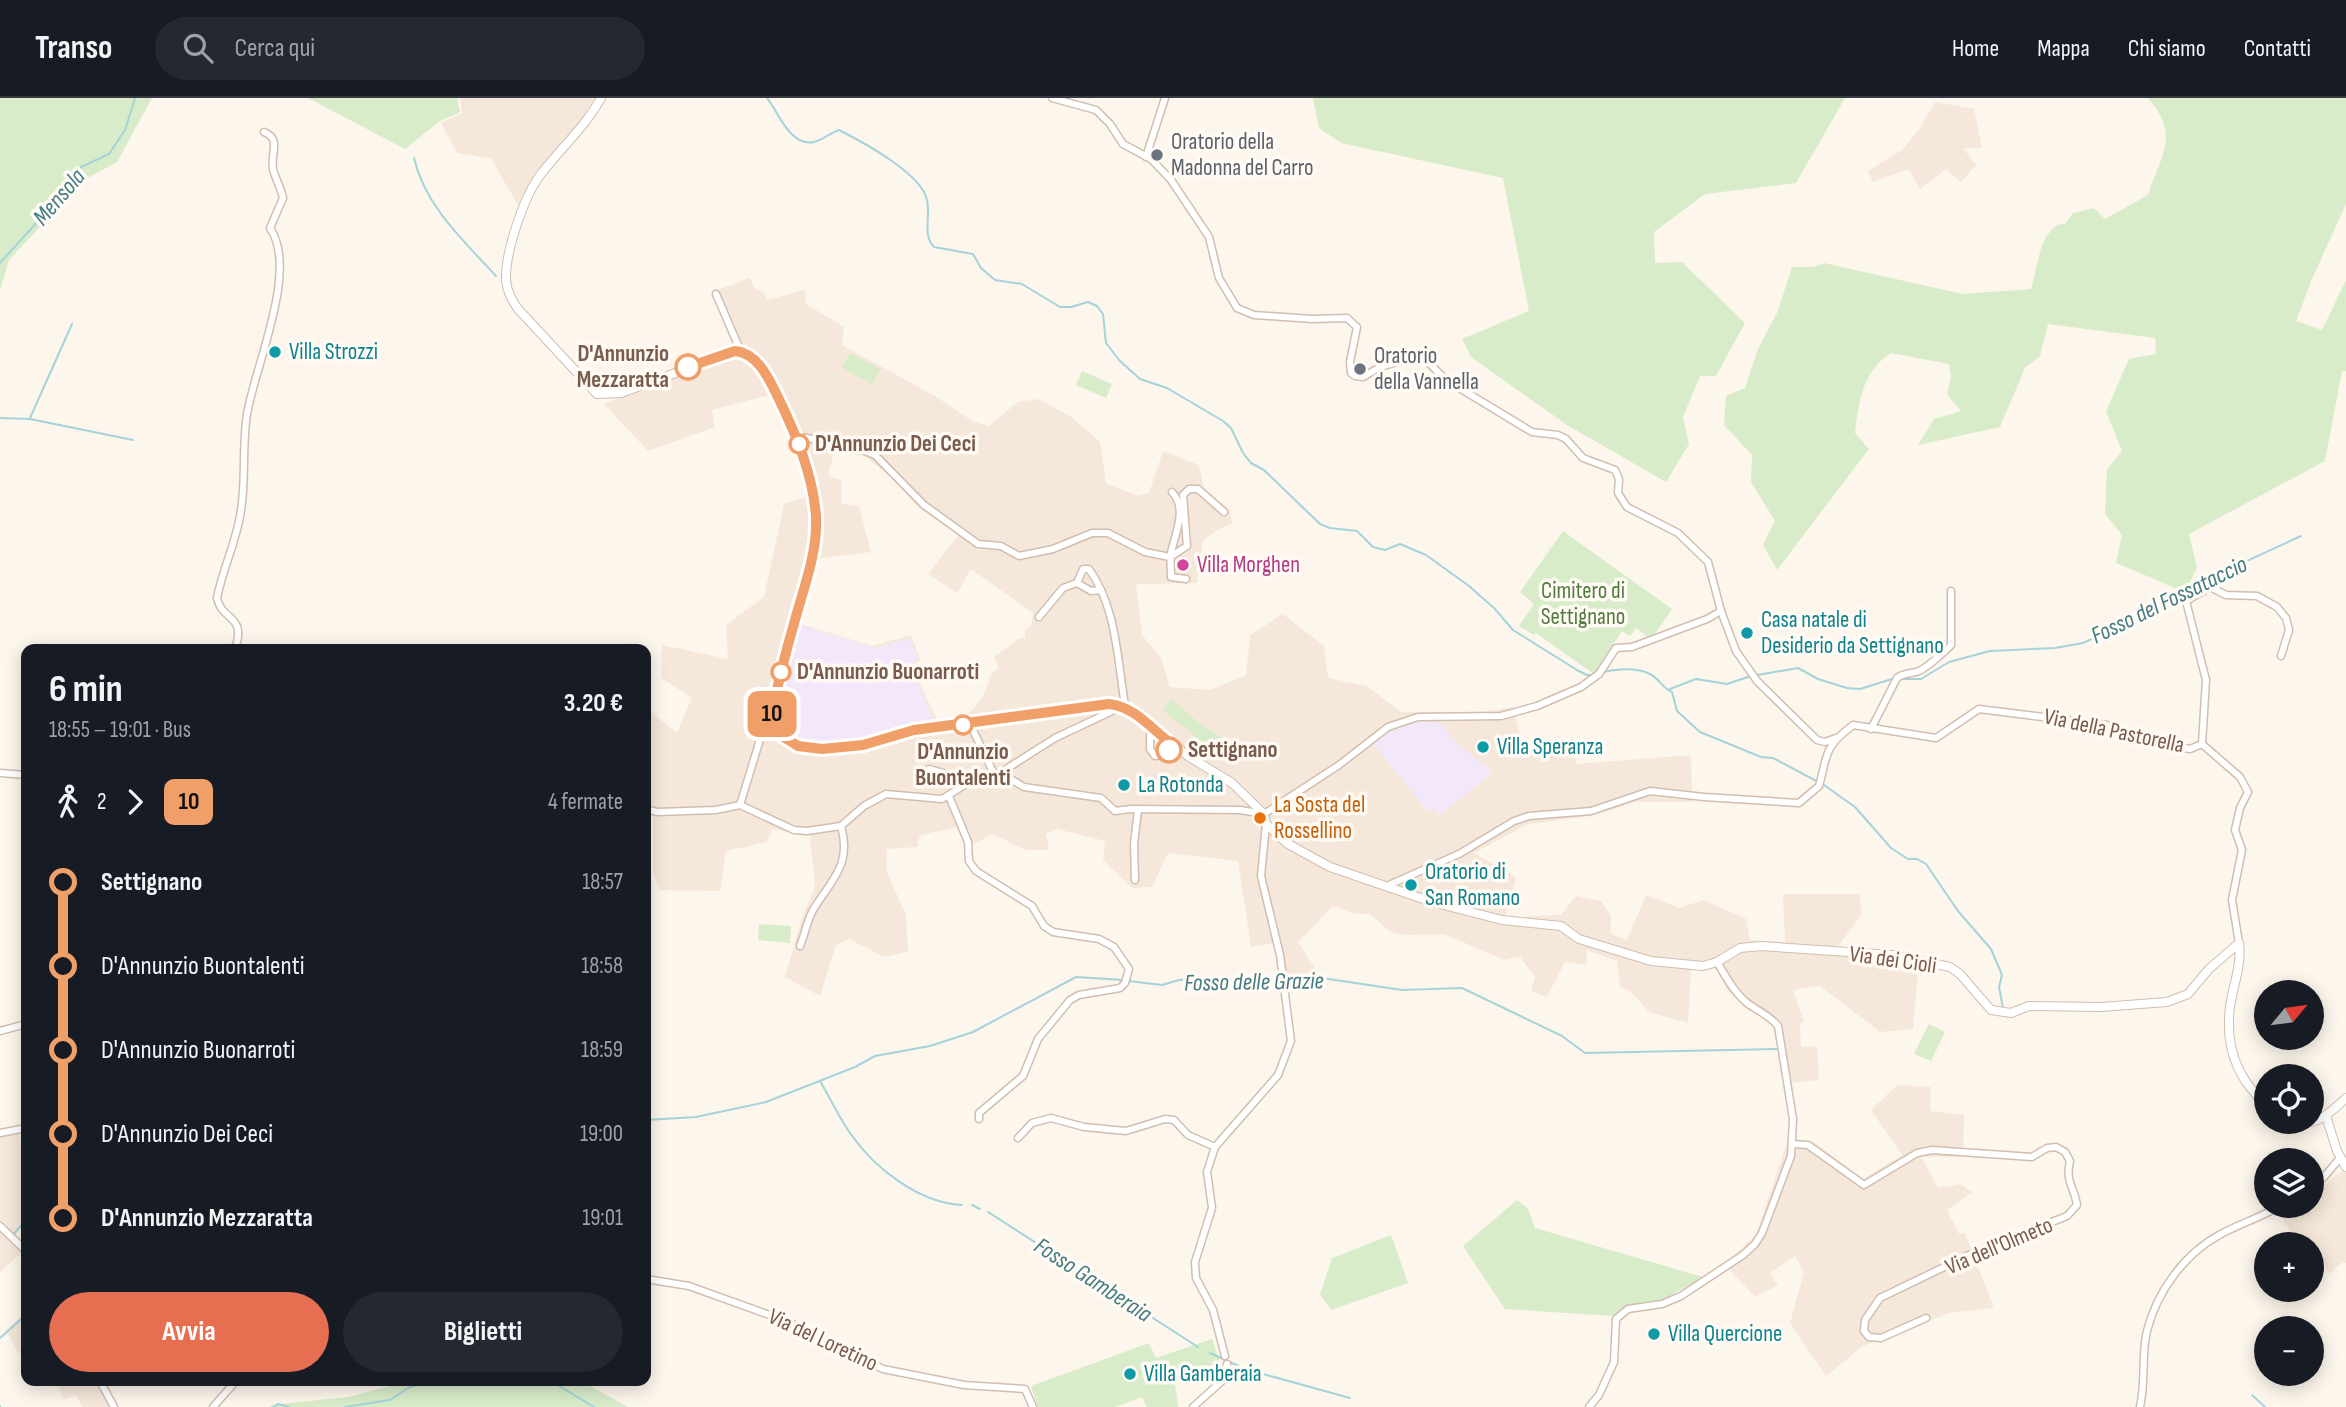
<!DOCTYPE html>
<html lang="it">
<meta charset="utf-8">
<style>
body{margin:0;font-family:"Sofia Sans Condensed",sans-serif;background:#242831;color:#f1f3f6;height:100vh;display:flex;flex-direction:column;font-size:26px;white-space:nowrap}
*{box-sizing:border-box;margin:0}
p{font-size:23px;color:#9ea1a6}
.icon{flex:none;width:38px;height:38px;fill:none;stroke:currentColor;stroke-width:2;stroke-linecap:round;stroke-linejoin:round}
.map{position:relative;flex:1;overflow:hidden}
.sheet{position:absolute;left:21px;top:546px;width:630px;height:742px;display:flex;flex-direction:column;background:#171b24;border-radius:14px;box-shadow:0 4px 18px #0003}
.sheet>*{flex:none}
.badge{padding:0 14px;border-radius:10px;font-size:24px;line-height:46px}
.needle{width:46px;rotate:61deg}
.tools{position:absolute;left:2254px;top:882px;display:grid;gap:14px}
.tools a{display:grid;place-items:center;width:70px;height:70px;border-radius:50%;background:#171b24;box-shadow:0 4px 18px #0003;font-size:35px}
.map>.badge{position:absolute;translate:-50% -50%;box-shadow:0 0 0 4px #fff}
.legs{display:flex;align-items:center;gap:10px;height:77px;padding:0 28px;font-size:23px}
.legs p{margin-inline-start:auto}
.head{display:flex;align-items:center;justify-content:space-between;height:119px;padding:0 28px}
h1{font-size:38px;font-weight:700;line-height:52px}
.primary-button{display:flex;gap:14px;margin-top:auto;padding:14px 28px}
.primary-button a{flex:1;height:80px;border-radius:42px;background:#e76f51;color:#fff;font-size:28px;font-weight:700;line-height:80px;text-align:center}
.primary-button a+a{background:#242831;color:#f1f3f6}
ul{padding:0 28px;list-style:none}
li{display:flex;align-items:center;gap:24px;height:84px;font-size:26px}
li i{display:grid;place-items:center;width:10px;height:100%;margin:0 9px;background:currentColor}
li i::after{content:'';width:18px;height:18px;margin:-9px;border:5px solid;border-radius:50%;background:#171b24}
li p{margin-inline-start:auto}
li:first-child i{background:linear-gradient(#0000 50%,currentColor 0)}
li:last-child i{background:linear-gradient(currentColor 50%,#0000 0)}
header{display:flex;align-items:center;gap:42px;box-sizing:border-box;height:98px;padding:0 35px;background:#171b24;border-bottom:2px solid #363941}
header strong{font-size:33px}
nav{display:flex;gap:38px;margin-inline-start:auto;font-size:24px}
.search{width:490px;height:63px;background:#242831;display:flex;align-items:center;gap:18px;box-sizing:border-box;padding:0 24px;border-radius:38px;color:#9ea1a6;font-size:26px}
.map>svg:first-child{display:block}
.residential{fill:#f5e8da;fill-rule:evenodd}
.education{fill:#f3e8fa}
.green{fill:#d8ecc9}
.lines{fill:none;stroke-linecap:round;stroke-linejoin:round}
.stream{stroke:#a5d3da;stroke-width:2}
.minor-casing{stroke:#d1beb0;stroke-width:9}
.tertiary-casing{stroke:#d1beb0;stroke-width:10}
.minor{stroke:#fff;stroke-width:6}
.tertiary{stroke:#fff;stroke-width:8}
.line-1-casing{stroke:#fff;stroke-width:16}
.line-1{stroke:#f09f68;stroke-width:10}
.worship-dot{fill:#6b7280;stroke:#fffaf3;stroke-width:2.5}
.culture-dot{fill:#0f9aa8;stroke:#fffaf3;stroke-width:2.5}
.stop-1-dot{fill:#fff;stroke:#f09f68;stroke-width:3.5}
.hotel-dot{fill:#d1479c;stroke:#fffaf3;stroke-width:2.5}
.food-dot{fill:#e8710a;stroke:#fffaf3;stroke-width:2.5}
.labels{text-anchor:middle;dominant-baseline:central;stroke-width:7;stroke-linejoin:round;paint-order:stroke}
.worship-label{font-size:23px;fill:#5b616d;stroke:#fffaf3;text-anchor:start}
.culture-label{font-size:23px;fill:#0d838f;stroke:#fffaf3;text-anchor:start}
.stop-label{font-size:23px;font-weight:bold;fill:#7a5c4d;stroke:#fffaf3;text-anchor:start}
.hotel-label{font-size:23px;fill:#b23c85;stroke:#fffaf3;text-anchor:start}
.park-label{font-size:23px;fill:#537a41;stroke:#fffaf3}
.street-label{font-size:23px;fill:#7a5c4d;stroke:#fffaf3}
.food-label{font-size:23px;fill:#c56008;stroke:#fffaf3;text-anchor:start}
.water-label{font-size:24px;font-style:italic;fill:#437c86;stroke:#fffaf3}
</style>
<header>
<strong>Transo</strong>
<div class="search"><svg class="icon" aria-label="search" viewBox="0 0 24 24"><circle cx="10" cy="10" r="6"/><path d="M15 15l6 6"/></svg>Cerca qui</div>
<nav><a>Home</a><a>Mappa</a><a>Chi siamo</a><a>Contatti</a></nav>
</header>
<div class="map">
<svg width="2346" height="1309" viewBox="0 0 2346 1309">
<rect width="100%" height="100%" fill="#fdf6ec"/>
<!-- residential -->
<g class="residential">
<path d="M460,0H595L572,35L539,70L518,107L491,61L457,55L441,25L462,15Z"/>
<path d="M1935,4L1974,11L1982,50H1963L1976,67L1961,84L1946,71L1920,91L1909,71L1873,84L1868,73L1902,52L1920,30Z"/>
<path d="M750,180L754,190L764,195L767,202L805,192L806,206L844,229L842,247L935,298L974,324L989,328L1018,304L1038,301L1070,318L1100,344L1106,385L1138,398L1149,395L1163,353L1199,367L1204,390L1230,412L1232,425L1216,433L1203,443L1197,485L1136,486L1142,537L1161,560L1170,589L1210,592L1246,577L1250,537L1283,516L1324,548L1328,580L1367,588L1401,614L1474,615L1513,609L1523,650L1573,643L1576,666L1691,657L1692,704H1636L1591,718L1528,726L1474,755L1516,779L1506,818L1524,822L1527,818L1561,817L1576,798L1601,803L1611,818V836L1627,842L1646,797L1679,810L1704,802L1746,821L1750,842L1785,844L1783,796H1859L1862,816L1837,850L1919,859L1913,931L1880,934L1820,888L1793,892L1804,924L1800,926L1801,949L1817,948L1819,982L1786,985L1778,934L1767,921L1744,907L1728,893L1716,871L1691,872L1688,925L1649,914L1631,894L1620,889L1617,863L1587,852V867L1565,864L1547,899L1531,893L1535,879L1520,859L1505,862L1444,836L1405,837L1391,834L1369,816H1355L1333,808L1298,844L1321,879L1282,878L1274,845L1251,849L1238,763L1168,755L1152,789L1132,790L1103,762L1105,743L1057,731L1046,736L1049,752H1025L993,736L968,749L959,729L920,737L917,749L887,751L886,772L906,817L908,854L884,859L849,841L836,847L820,898L785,879L802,820L815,789L810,737L772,731L767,744L726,753L720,793L659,792L653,772V719L646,716V637L650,613L677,635L692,600L661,580L662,547L728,561L726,527L764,499L784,406L811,398L796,347L772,296L712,312L715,329L648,353L604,306L734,252L712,194ZM834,354L866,359L893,381L919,410L959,436L928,476L957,495L971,471L1033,515L1031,527L1025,531V540L1018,541L994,559L999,571L992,575L982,600L966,619L938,624L912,569L920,562L911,537L872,548L801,526L816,461L871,454L859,408L841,406V382L828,378Z"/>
<path d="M1897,987L1931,989L1930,1013L1964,1017L1963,1059H1921L1938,1090L1960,1086L1972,1094L1947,1112L1959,1136L1965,1135L1994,1210L1950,1215L1863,1248L1826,1278L1790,1225L1804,1174L1795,1158L1770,1175L1778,1187L1755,1199L1724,1166L1756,1137L1788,1042L1815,1045L1863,1081L1902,1057L1871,1012Z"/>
<path d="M18,1033L26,1060V1124L14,1134L26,1147V1151L0,1174V1038Z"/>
<path d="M2346,1070V1165H2341L2329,1176L2315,1148L2296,1146L2281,1116L2293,1108H2312V1096Z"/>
<path d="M26,1214V1252L19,1256L6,1232Z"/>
<path d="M56,1283H104L117,1309H82L76,1297L64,1301Z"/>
</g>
<!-- education -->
<g class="education">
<path d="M798,526L875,550L910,540L918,561L910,568L935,625L904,628L854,646L819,647L799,643L787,637L776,617Z"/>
<path d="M1431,621L1442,628L1459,647L1493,675L1439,717L1433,710L1428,714L1372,645L1398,627L1411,622Z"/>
</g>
<!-- green -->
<g class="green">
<path d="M0,0H152L117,64L84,82L9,162L0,192Z"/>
<path d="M308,0H457L460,14L440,23L405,51Z"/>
<path d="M1313,0H1845L1796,85L1705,96L1654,134L1655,165L1682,164L1745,225L1716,278H1700L1683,319L1689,346L1666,384L1567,327L1471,259L1462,241L1529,213L1503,80L1341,45L1319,30Z"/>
<path d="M2148,0H2346V106L2312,181L2296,223L2322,232L2346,182V273H2342L2325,363L2189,436L2197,470L2185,494L2116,465L2122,437L2105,416L2107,371L2122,353L2106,313L2129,261L2156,256L2155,240L2048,226L2040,258L2025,270L2000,329L1918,347L1934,321L1961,313L1947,296L1951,280L1949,266L1891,255C1862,274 1859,303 1855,335L1869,351L1777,472L1763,447L1775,423L1751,384L1752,357L1724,327L1726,298L1745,290L1758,251L1777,215L1792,169H1814L1824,165L1963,196L2031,191C2038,170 2039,128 2066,125L2073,115L2094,110L2105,121L2148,97C2162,54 2180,38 2148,0Z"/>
<path d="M850,255L880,271L872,286L842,270Z"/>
<path d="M1082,273L1112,286L1106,300L1076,287Z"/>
<path d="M1563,433L1672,511L1654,537L1649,540L1636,530L1630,538L1622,533L1594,576L1536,535L1534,537L1519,528L1534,506L1520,494Z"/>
<path d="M1172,601L1195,622L1221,640L1213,653L1163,612Z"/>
<path d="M759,826L791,828L790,845L758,842Z"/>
<path d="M1929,926L1945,934L1931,963L1914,956Z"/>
<path d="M1517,1102L1528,1111L1535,1130L1703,1179L1664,1201L1626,1209L1613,1218L1505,1211L1463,1148Z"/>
<path d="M1391,1137L1408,1185L1331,1212L1320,1196L1332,1160Z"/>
<path d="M1212,1241L1221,1268L1175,1285L1178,1309H1147L1142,1299L1115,1309H1038L1031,1288L1149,1245L1156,1260Z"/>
<path d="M399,1283H581L628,1309H270L271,1307L348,1299L394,1287Z"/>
</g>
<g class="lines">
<!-- stream -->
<g class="stream">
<path d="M767,0C779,15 790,49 814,44C823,42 830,35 839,32C863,44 922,76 927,102C931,118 922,137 934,149L973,156L981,170L995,182L1022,186L1060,209H1071L1088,204L1097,208L1103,216L1106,245L1120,263L1140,281L1167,290L1223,323L1231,330L1243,355L1251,365L1264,372L1320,426L1330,430L1357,433L1373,449L1385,452L1400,446L1426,457L1469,488L1494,510L1513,532L1577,572L1587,577H1595"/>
<path d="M414,60C425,108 464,143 496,178"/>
<path d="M0,165L69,89L81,69L109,56L125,32L135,0"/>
<path d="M0,320L30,321L133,342"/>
<path d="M30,320L72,226"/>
<path d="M1603,574C1618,571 1636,569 1650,576C1660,581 1661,589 1672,594L1677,613L1700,634L1761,659L1773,660L1824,687L1855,709L1891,750L1908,761H1917L1926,766L1958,813L1991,851L2002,877L1999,889L2003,910"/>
<path d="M1757,577L1798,570L1818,581L1847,590L1860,591L1892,581H1921L1949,564L1990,553L2055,550L2083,545L2146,516L2184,492L2301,438"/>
<path d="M1670,591L1696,581L1727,586L1751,578"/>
<path d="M1287,881L1322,880L1402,892L1462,890L1562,938L1585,955L1777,951"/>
<path d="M1128,883L1162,887L1179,882L1215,880L1252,883L1281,881"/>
<path d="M820,983C830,1000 839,1019 850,1035C874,1070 919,1105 962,1107"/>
<path d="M646,1022L696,1019L766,1004L855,969L875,958L930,948L973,934L1076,879L1123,882"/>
<path d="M972,1107L980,1111"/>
<path d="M988,1114L1198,1249"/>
<path d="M13,1137L26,1122"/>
<path d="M0,1240L26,1217"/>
<path d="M1210,1255L1245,1271L1350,1300"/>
<path d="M551,1283L594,1309"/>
<path d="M2252,1297L2265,1309"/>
<path d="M0,1308V1309"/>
<path d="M273,1309L278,1306L289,1309"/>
<path d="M345,1309L390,1302L408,1290L428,1283"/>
</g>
<defs>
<g id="minor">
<path d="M1052,0L1096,12L1110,26L1123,46L1151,61L1171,82L1209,139L1219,180L1237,210L1254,217L1312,221L1347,220L1357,229L1350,264L1351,275L1355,278L1363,279L1380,269L1421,257L1446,282L1532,334L1558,337L1566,341L1583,360L1615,372L1619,381L1618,395L1627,409L1678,435L1708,464L1721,513L1736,553L1757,583L1817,642L1825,644L1836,640"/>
<path d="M1146,59L1165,0"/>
<path d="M716,196L741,254"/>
<path d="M796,338L855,349L875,357L924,407L978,446L1001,448L1019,458L1053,451L1092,435H1108L1145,454L1170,459"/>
<path d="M1172,394C1188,411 1175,435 1171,455C1170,463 1171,471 1171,479L1186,481"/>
<path d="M1170,459L1187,448L1183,397L1189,391H1198L1224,414"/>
<path d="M1077,485L1091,493L1101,492"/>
<path d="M235,551C247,516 222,524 217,500C223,469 237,443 241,412C246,381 242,347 247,316C255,268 299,172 270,130L283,100C281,90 275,80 273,71C270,56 282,41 264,34"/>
<path d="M970,626L995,678"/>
<path d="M1150,626V651L1155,658L1166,657L1173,647"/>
<path d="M1871,631L1897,580C1905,574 1911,576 1919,573C1925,571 1947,552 1951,547V493"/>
<path d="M2202,646L2206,582L2186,503L2210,489L2226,497L2257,498L2277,509L2286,520L2289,532L2281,558"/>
<path d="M2202,646L2240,679L2248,694L2240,710L2235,732L2242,752L2232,802L2239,845"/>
<path d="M929,671L971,683"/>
<path d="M0,675L26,677"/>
<path d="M1000,675L1024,689L1101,700L1115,713L1131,711L1240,712L1264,716L1339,667L1388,629L1418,619L1501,618L1537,608L1581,589L1599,576L1616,550L1632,549L1707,521L1721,513"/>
<path d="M949,698L968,744L969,763L976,773L1032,808L1044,828L1053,834L1099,841L1114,849L1129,871L1125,885L1120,890L1079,897L1070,902L1038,941L1023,978L979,1015V1021"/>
<path d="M740,707L765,625L772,615"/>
<path d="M646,711L657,714L716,712L740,707L794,732L807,733L841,728L864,708L886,696L942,701L973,682L1000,675L1055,640L1125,607C1117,561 1117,510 1089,471H1083L1077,485L1063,490L1039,519"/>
<path d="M1135,782L1134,746L1138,712"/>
<path d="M1389,787L1459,756L1514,723L1529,718L1591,713L1650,693L1704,699L1799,705L1819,688C1828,656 1823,650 1853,627L1936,640L1979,611L2107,627L2133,642L2176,649L2190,651L2202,646"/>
<path d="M800,848C805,836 807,823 813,812C832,781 852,767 841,728"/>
<path d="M0,933L26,926"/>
<path d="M0,1035L26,1030"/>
<path d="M1018,1040L1032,1025L1051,1020L1084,1029L1126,1033L1165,1021L1174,1022L1188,1037L1215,1049"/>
<path d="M1792,1046L1808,1047L1864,1087L1917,1055L1932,1052L2032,1059L2047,1050L2056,1049L2065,1054L2070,1063C2065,1084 2074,1088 2077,1107L2067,1118L1969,1157L1880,1200L1865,1222L1864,1233L1869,1239L1881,1240L1926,1220"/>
<path d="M2312,1088L2324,1079L2340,1060"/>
<path d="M0,1128L26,1153"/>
<path d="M646,1181L689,1188L786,1223L883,1271L964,1287L1025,1291L1033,1309"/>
<path d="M1225,1258L1213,1212L1196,1180L1195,1164L1212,1110L1207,1074L1215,1049L1278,977L1291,943L1280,857L1261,778L1266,726"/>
<path d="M100,1283L114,1309"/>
<path d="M213,1309L236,1283"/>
<path d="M1193,1309L1222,1283L1227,1266"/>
<path d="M1589,1309L1599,1297L1614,1264L1616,1221L1628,1211L1662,1206L1681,1198L1743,1157L1755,1146L1762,1135L1791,1058L1793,1021L1778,928C1769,917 1758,913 1747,905C1734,894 1726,879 1717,864"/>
<path d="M2140,1309C2146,1282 2141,1258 2147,1233C2157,1193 2185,1155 2221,1136C2240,1126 2261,1119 2280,1108"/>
</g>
<g id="tertiary">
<path d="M601,0C585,29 561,50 541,76C524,98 505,154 506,182C507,194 512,202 518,211L597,296L621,295L735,253L741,254L757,264L769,280L799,346L813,396L816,419L811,461L772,615C775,630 783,641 797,647C836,663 875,637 912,632C974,623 1036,614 1098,607H1125L1188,658L1232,685L1264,716L1266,726L1288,746L1330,769L1432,804L1502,822L1561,828L1579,841L1651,863L1703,868L1717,864L1740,850L1761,848L1892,857L1950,869L1960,876L1991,912L2011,915L2029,908L2101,909L2167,904L2188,896L2209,871L2239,845"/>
<path d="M2239,845C2242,867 2233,887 2230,909C2225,948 2236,980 2266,1006"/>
<path d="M2326,1018L2337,1053L2346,1069"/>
<path d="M2293,1024C2316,1029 2330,1015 2346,1000"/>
</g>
</defs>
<!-- minor casing -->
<use href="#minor" class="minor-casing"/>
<!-- tertiary casing -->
<use href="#tertiary" class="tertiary-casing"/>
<!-- minor -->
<use href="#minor" class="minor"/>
<!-- tertiary -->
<use href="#tertiary" class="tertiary"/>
</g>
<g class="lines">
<defs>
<path id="line-1" d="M688,269L735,253C757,255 768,279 777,297C795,334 813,376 816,418C818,453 804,489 795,522C786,553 778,584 772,615L774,625L782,638L798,648L822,651L863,647L914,632L1109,606C1136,609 1152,632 1173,647L1169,652"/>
</defs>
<!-- line-1 casing -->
<use href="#line-1" class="line-1-casing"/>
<!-- line-1 -->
<use href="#line-1" class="line-1"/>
</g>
<!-- markers -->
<g class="worship-dot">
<circle cx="1157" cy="57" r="7"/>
<circle cx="1360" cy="271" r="7"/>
</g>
<g class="culture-dot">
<circle cx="275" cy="254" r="7"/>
<circle cx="1747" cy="535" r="7"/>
<circle cx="1483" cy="649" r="7"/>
<circle cx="1124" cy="687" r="7"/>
<circle cx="1411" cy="787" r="7"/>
<circle cx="1654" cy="1236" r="7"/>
<circle cx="1130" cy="1276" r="7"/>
</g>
<g class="stop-1-dot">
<circle cx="688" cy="269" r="12"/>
<circle cx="799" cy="346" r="9"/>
<circle cx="781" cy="574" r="9"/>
<circle cx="963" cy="627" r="9"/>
<circle cx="1169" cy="652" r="12"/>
</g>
<circle class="hotel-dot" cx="1183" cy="467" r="7"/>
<circle class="food-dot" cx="1260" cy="720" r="7"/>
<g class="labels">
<!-- worship labels -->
<g class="worship-label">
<text x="1171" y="44">Oratorio della<tspan x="1171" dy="26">Madonna del Carro</tspan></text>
<text x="1374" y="258">Oratorio<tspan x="1374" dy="26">della Vannella</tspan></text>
</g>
<!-- culture labels -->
<g class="culture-label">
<text x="289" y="254">Villa Strozzi</text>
<text x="1761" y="522">Casa natale di<tspan x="1761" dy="26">Desiderio da Settignano</tspan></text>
<text x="1497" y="649">Villa Speranza</text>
<text x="1138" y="687">La Rotonda</text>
<text x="1425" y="774">Oratorio di<tspan x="1425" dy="26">San Romano</tspan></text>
<text x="1668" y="1236">Villa Quercione</text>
<text x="1144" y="1276">Villa Gamberaia</text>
</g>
<!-- stop labels -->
<g class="stop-label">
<text x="669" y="256" text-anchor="end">D'Annunzio<tspan x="669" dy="26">Mezzaratta</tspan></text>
<text x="815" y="346">D'Annunzio Dei Ceci</text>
<text x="797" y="574">D'Annunzio Buonarroti</text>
<text x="1188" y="652">Settignano</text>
<text x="963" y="654" text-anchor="middle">D'Annunzio<tspan x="963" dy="26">Buontalenti</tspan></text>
</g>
<!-- hotel labels -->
<g class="hotel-label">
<text x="1197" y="467">Villa Morghen</text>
</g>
<!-- park labels -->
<g class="park-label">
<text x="1583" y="493">Cimitero di<tspan x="1583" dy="26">Settignano</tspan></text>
</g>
<!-- street labels -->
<g class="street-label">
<text transform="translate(2114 633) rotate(12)">Via della Pastorella</text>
<text transform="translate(1893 862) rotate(8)">Via dei Cioli</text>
<text transform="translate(1999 1148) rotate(-23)">Via dell'Olmeto</text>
<text transform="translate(823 1242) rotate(25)">Via del Loretino</text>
</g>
<!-- food labels -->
<g class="food-label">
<text x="1274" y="707">La Sosta del<tspan x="1274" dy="26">Rossellino</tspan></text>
</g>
<!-- water labels -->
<g class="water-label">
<text transform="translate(59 99) rotate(-49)">Mensola</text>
<text transform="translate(2169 502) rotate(-26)">Fosso del Fossataccio</text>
<text transform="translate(1254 884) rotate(-1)">Fosso delle Grazie</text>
<text transform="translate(1093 1182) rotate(33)">Fosso Gamberaia</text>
</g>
</g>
</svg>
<div class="tools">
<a><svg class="needle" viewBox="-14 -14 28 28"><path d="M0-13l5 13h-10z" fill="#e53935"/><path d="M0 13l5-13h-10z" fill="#9ea1a6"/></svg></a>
<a><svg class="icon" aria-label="locate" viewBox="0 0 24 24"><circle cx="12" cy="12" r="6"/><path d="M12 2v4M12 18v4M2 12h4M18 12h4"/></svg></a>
<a><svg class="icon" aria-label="layers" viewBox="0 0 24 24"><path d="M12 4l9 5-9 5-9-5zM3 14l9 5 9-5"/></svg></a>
<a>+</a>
<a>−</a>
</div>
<b class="badge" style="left:772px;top:616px;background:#f09f68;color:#111">10</b>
<section class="sheet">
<div class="head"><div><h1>6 min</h1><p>18:55 – 19:01 · Bus</p></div><b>3.20 €</b></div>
<div class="legs"><svg class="icon" aria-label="walk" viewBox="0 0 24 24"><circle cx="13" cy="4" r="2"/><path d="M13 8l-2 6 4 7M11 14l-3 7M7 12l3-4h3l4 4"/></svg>2<svg class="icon" aria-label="forward" viewBox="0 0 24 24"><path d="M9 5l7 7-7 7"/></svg><b class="badge" style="background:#f09f68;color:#111">10</b><p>4 fermate</p></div>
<ul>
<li><i style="color:#f09f68"></i><b>Settignano</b><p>18:57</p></li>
<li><i style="color:#f09f68"></i><span>D'Annunzio Buontalenti</span><p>18:58</p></li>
<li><i style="color:#f09f68"></i><span>D'Annunzio Buonarroti</span><p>18:59</p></li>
<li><i style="color:#f09f68"></i><span>D'Annunzio Dei Ceci</span><p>19:00</p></li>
<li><i style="color:#f09f68"></i><b>D'Annunzio Mezzaratta</b><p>19:01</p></li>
</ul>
<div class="primary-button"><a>Avvia</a><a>Biglietti</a></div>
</section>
</div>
